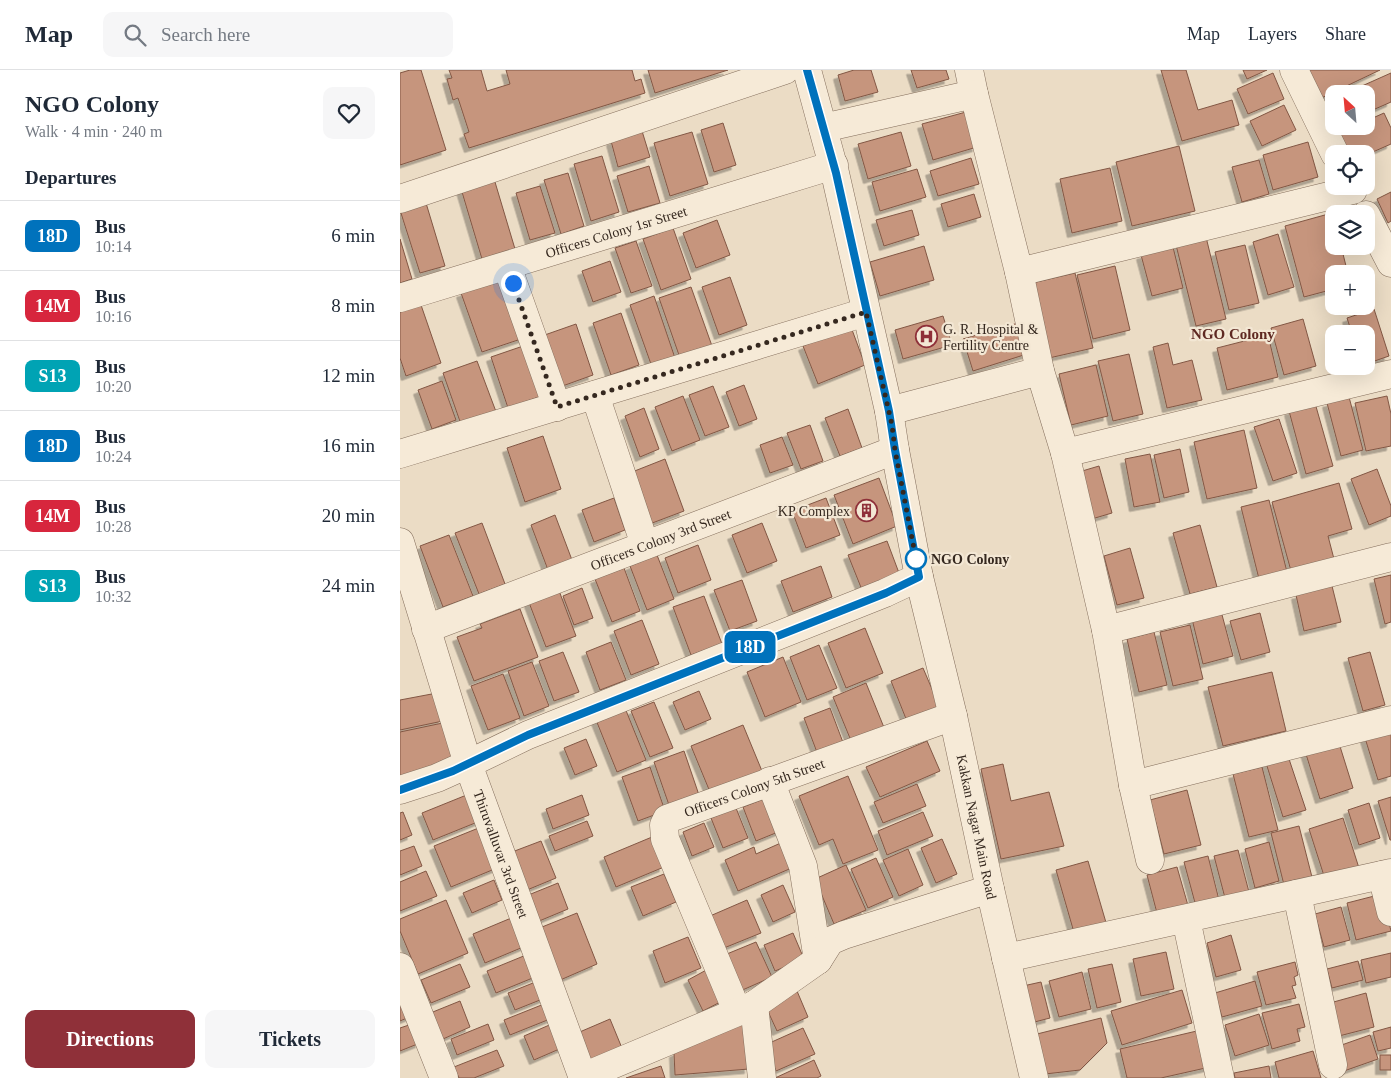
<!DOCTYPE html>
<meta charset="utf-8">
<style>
body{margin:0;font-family:Georgia,serif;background:#f6f6f7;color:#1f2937;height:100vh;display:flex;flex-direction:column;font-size:19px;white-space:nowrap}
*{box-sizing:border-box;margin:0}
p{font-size:16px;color:#747a83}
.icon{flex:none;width:28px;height:28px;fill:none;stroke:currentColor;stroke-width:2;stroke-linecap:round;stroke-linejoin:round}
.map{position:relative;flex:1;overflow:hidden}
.drawer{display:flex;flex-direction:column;background:#fff;width:400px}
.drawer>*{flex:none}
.badge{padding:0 10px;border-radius:8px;font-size:18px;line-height:32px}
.needle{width:32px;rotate:334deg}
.buttons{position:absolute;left:925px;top:15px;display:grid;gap:10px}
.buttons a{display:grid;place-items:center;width:50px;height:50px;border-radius:10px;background:#fff;box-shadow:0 5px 20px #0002;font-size:25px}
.you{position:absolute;width:25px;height:25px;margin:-12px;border:4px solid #fff;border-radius:50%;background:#1a73e8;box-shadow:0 0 0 8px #1a73e833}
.map>.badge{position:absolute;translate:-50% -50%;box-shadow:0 0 0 2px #fff}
h2{padding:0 25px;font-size:19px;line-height:45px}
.round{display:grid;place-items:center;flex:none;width:52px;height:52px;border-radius:10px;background:#f6f6f7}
.summary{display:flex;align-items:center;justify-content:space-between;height:85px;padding:0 25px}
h1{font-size:24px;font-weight:700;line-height:38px}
.action{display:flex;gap:10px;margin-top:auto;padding:10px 25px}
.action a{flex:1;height:58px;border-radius:10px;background:#8f3039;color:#fff;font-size:20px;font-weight:700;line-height:58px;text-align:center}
.action a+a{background:#f6f6f7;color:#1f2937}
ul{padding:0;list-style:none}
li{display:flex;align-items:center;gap:15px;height:70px;padding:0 25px;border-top:1px solid #e0e1e3}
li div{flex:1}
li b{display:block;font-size:19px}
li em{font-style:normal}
li .badge{min-width:55px;font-weight:700;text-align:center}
header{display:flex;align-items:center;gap:30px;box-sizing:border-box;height:70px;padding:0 25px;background:#fff;border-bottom:1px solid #e0e1e3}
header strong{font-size:24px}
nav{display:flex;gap:28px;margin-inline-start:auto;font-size:18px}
.search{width:350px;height:45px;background:#f6f6f7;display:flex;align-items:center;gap:12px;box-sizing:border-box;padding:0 18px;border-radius:10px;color:#747a83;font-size:19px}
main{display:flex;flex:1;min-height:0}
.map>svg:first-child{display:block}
.building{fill:#c6957d;stroke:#825744;filter:url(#shadow)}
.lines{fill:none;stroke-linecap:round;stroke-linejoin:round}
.minor-casing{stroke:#846e5c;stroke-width:29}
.minor{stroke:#f6ead7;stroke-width:28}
.line-casing{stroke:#fff;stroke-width:11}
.line{stroke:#0072bc;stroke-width:8}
.walk{stroke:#35281f;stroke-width:5;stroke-dasharray:0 9}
.stop-dot{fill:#fff;stroke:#0072bc;stroke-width:2.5}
.labels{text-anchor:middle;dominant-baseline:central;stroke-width:4.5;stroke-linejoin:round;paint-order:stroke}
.street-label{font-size:14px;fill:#35281f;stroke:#f3e7d4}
.poi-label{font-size:14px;fill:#35281f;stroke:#f3e7d4;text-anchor:start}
.stop-label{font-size:14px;font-weight:bold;fill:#35281f;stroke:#f3e7d4;text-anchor:start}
.neighbourhood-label{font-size:15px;font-weight:bold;fill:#5f2922;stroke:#f3e7d4}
</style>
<header>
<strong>Map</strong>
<div class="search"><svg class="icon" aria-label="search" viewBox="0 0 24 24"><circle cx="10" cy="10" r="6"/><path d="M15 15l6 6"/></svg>Search here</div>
<nav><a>Map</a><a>Layers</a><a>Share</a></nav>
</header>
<main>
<section class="drawer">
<div class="summary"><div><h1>NGO Colony</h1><p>Walk · 4 min · 240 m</p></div><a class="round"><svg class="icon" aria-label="heart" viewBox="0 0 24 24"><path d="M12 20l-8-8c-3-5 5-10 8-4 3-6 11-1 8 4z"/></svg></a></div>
<h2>Departures</h2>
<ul>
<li><span class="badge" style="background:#0072bc;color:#fff">18D</span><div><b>Bus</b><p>10:14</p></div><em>6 min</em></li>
<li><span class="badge" style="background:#d7263d;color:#fff">14M</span><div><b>Bus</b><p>10:16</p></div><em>8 min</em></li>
<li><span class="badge" style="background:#00a3b4;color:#fff">S13</span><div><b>Bus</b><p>10:20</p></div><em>12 min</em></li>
<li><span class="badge" style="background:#0072bc;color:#fff">18D</span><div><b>Bus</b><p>10:24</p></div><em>16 min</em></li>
<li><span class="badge" style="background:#d7263d;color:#fff">14M</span><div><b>Bus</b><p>10:28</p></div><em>20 min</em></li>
<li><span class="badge" style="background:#00a3b4;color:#fff">S13</span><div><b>Bus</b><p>10:32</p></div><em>24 min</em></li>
</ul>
<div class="action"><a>Directions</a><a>Tickets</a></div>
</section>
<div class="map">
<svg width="991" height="1008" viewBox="0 0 991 1008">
<defs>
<filter id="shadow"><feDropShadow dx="-4.5" dy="4.5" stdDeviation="0" flood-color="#0004"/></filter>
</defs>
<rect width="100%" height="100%" fill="#ebdcc5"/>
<!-- building -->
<g class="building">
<path d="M10,0H21L46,80L0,95V3Z"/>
<path d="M49,0H81L87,21L110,14L106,0H232L235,11L241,9L245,23L69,78L64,64L69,62L58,28L53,30L47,9L52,8Z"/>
<path d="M248,0H328L255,23Z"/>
<path d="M454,0H471L478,22L445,31L438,5Z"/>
<path d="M511,0H546L549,9L517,18Z"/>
<path d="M761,0H786L798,40L832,30L839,55L782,71Z"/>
<path d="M843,0H867L847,9Z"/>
<path d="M904,0H980L915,31Z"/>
<path d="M873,3L884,29L848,44L837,19Z"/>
<path d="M991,3V32L966,43V24H944Z"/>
<path d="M884,35L896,60L862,76L850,51Z"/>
<path d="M566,42L577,77L533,90L522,54Z"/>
<path d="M984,43L991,58V74L966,85L949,84L940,63L955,56H966V51Z"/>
<path d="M323,53L336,95L314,102L301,60Z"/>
<path d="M242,61L250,87L218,97L211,71Z"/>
<path d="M292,62L308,114L270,126L254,73Z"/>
<path d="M501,62L511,96L468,109L458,74Z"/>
<path d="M908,72L918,107L873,120L863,85Z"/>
<path d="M779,76L795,141L732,156L716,92Z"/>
<path d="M202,86L219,142L191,151L174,94Z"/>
<path d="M571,88L579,114L538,126L530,101Z"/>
<path d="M859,90L869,124L842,132L832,97Z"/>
<path d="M249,96L260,133L228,142L217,106Z"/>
<path d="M710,98L722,151L672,163L660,109Z"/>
<path d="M517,99L526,127L480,141L472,112Z"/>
<path d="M92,102L115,179L82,189L59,112Z"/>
<path d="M168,103L184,156L161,164L144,110Z"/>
<path d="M140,116L155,163L130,170L116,123Z"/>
<path d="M991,122V151L988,153L977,129Z"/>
<path d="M574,124L581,147L548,157L541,134Z"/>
<path d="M26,133L45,196L20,203L0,140Z"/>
<path d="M512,140L519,165L484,176L476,150Z"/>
<path d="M932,143L934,151V176H941L948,204H934V219L904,227L885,156Z"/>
<path d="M317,150L330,185L296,198L283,163Z"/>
<path d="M273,158L291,209L261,220L243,169Z"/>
<path d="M878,164L894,217L868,225L853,172Z"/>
<path d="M806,167L826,249L796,256L776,175Z"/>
<path d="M0,169L12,209L0,213Z"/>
<path d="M236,171L252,216L231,223L215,178Z"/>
<path d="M845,175L859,233L829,240L815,182Z"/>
<path d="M524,176L534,210L480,226L470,192Z"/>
<path d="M773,177L783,218L752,226L741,185Z"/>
<path d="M210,191L221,222L193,232L182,201Z"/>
<path d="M715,196L730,260L693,269L677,205Z"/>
<path d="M675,203L693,278L649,288L632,213Z"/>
<path d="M330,207L347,255L319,265L302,217Z"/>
<path d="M103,209L124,268L82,282L61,223Z"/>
<path d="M291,217L312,276L280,288L259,228Z"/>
<path d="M254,226L275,288L252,297L230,235Z"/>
<path d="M21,235L41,293L6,306L0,288V242Z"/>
<path d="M974,239L989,286L966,294V264H952L947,248Z"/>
<path d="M221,243L239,295L211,305L193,253Z"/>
<path d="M543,246L552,275L503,289L495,260Z"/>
<path d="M903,249L916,296L884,305L871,258Z"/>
<path d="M618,253L627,284L573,301L563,269Z"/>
<path d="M176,254L193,305L157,318L139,267Z"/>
<path d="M451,257L465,295L418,314L403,276Z"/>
<path d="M868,265L878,307L827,320L817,278Z"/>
<path d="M768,273L773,295L792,290L802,330L767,338L753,277Z"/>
<path d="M129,274L147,324L108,338L91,287Z"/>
<path d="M729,284L743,344L713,351L698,291Z"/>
<path d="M77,291L98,347L63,360L43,303Z"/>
<path d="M696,295L708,346L671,355L659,304Z"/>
<path d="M42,311L56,350L32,359L18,320Z"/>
<path d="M344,315L357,349L339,356L326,322Z"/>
<path d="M313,316L329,357L305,366L289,325Z"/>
<path d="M283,326L300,370L272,381L255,337Z"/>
<path d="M987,326L991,344V376L966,381L955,333Z"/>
<path d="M949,327L963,380L941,386L927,333Z"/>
<path d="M915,333L933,396L906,404L889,341Z"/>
<path d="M244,338L259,379L240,387L225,346Z"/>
<path d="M448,339L462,378L440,386L425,348Z"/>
<path d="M879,349L897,403L873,411L854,357Z"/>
<path d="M410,355L423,391L401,399L387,363Z"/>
<path d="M844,360L857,418L807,429L794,372Z"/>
<path d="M143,366L161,419L125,432L107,378Z"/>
<path d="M382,367L393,395L370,403L360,375Z"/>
<path d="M780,379L789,422L764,428L754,385Z"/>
<path d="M750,384L760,432L734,437L725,389Z"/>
<path d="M265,389L284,441L247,455L227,404Z"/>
<path d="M699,396L712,443L685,451L672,404Z"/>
<path d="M977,399L991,436V446L969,455L951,409Z"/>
<path d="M479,408L497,456L453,474L434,425Z"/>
<path d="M939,413L952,459L928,466L934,489L891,501L872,432Z"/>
<path d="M214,428L225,460L194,472L182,440Z"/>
<path d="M426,428L440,465L406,478L392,441Z"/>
<path d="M869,430L887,502L859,509L841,437Z"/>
<path d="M155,445L172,490L148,500L131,455Z"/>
<path d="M82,453L105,514L79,524L55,463Z"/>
<path d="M362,453L377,491L347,503L332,465Z"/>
<path d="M800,455L817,517L790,524L773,463Z"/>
<path d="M49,465L73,526L43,537L20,476Z"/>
<path d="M487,471L502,511L464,525L448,485Z"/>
<path d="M298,475L311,510L278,523L265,488Z"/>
<path d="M730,478L744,528L717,535L704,486Z"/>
<path d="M257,485L274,529L247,540L230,496Z"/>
<path d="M421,496L432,527L393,542L381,511Z"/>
<path d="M224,498L240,541L212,552L195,509Z"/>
<path d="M991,505V552L985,554L974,509Z"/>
<path d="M342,510L357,551L330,561L314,520Z"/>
<path d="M932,516L941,552L904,561L896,525Z"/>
<path d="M158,518L176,566L146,577L128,530Z"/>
<path d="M182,518L193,548L174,555L163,526Z"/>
<path d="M304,526L322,574L291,585L273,537Z"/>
<path d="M120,539L138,587L74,611L57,567L82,558L80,554Z"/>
<path d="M821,541L833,586L803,594L792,549Z"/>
<path d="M860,543L870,582L841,590L830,551Z"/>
<path d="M242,550L259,594L231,605L214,561Z"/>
<path d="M790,555L803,609L773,616L760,562Z"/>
<path d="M465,558L483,603L446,618L428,573Z"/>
<path d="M754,562L767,615L739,622L727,569Z"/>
<path d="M211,572L226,610L200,620L186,582Z"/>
<path d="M419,575L437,618L407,630L390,587Z"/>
<path d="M163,582L179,622L154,631L139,591Z"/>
<path d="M970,582L985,635L963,641L948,588Z"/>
<path d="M383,587L401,632L365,647L347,602Z"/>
<path d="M132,592L149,636L124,646L108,601Z"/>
<path d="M523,598L543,645L510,659L491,611Z"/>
<path d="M872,602L886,661L823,676L808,617Z"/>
<path d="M103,604L120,648L88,660L71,616Z"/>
<path d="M466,613L487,665L454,678L433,627Z"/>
<path d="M299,621L311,649L285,660L273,632Z"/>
<path d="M37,623L43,651L0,660V630Z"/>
<path d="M254,632L273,678L250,687L231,641Z"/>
<path d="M225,638L246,690L217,702L196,650Z"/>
<path d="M430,638L444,675L418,685L404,648Z"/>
<path d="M52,651L60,694L0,706V662Z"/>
<path d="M343,655L362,701L310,722L291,676Z"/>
<path d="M991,660V706L978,710L965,668Z"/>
<path d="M186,669L197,696L175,705L164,678Z"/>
<path d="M938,670L953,718L920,729L905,681Z"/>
<path d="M527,671L540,701L480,727L466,697Z"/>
<path d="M284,681L300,728L270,738L254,692Z"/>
<path d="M888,686L906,740L883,747L866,693Z"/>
<path d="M603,694L611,731L649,722L664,776L601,789L581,699Z"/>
<path d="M250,697L265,741L238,751L222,707Z"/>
<path d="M862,697L878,760L849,767L833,704Z"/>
<path d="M448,706L478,780L443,794L433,769L419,775L399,726Z"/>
<path d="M517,714L526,736L483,753L474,732Z"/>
<path d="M787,720L801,775L764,784L750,730Z"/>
<path d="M69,724L80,751L33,770L22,743Z"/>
<path d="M182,725L189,745L153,759L146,739Z"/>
<path d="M369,727L383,760L356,771L343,737Z"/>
<path d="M991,727V770H990L978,731Z"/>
<path d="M969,733L980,768L959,775L948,740Z"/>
<path d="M336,738L348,768L323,778L311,748Z"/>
<path d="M3,742L12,765L0,770V743Z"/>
<path d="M523,742L533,766L487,785L478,761Z"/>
<path d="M943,748L959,798L925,809L909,759Z"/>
<path d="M187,751L193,766L155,781L149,766Z"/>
<path d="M304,753L314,777L292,786L283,762Z"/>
<path d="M899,756L914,815L886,823L871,763Z"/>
<path d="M81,757L97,798L51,817L34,776Z"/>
<path d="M252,767L264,797L216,817L204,787Z"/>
<path d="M542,769L557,804L536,813L521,778Z"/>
<path d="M141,771L156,808L127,820L112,782Z"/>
<path d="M383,772L394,797L338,821L325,790L354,777L356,784Z"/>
<path d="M869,772L879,811L855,818L845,779Z"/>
<path d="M14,776L22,796L0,805V781Z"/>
<path d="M508,779L523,815L499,826L483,790Z"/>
<path d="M838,780L849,822L825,828L814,786Z"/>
<path d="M808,786L821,838L798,844L784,792Z"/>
<path d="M476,788L493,827L468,838L451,799Z"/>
<path d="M688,791L707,856L675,866L656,800Z"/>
<path d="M446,795L466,840L434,854L415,809Z"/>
<path d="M777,797L789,839L758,847L747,805Z"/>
<path d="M26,801L37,826L0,841V812Z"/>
<path d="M264,804L276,832L243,846L231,817Z"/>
<path d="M94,810L102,830L72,843L63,823Z"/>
<path d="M158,813L168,839L132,854L121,828Z"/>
<path d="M383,815L395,842L373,852L361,825Z"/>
<path d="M982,824L991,861L956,870L947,833Z"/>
<path d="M46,830L68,883L18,904L0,861V849Z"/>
<path d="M347,830L361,863L324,878L310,846Z"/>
<path d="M941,837L950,870L924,877L915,844Z"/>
<path d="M177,843L197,894L158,911L137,859Z"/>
<path d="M116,846L128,875L85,893L73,864Z"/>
<path d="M393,863L404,889L375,901L364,875Z"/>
<path d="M831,865L841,900L816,907L807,873Z"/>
<path d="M288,867L301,898L265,913L253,881Z"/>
<path d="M356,872L372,907L338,922L322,886Z"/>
<path d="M766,882L774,919L741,926L733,889Z"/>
<path d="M131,883L140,905L96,923L87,901Z"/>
<path d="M991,883V907L966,913L961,890Z"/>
<path d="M958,891L963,910L932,918L927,899Z"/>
<path d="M895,892L898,905L894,907L896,915L892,916L896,928L866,935L857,902Z"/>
<path d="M60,894L70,917L31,933L21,910Z"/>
<path d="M712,894L721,932L697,938L688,899Z"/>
<path d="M310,898L326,929L303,941L288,910Z"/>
<path d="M682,902L691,939L659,947L649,911Z"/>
<path d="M143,909L150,926L115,940L108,923Z"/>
<path d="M855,911L862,936L822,947L815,923Z"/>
<path d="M641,912L650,948L623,955L614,918Z"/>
<path d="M782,920L792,953L722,975L711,941Z"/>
<path d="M0,921L14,945L0,951Z"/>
<path d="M397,921L408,947L377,961L365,935Z"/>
<path d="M966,923L974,957L939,966L930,933Z"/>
<path d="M60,931L70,957L34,973L23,946Z"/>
<path d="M149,932L155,947L110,965L104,950Z"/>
<path d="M899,934L905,957L897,959L900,971L872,979L862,943Z"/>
<path d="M859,944L869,975L835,986L825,955Z"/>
<path d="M701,948L707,973L680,1000L645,1004L637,964Z"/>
<path d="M210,949L224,983L189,997L175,964Z"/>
<path d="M154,953L164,977L134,990L124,966Z"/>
<path d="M345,953L349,999L275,1005L274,983Z"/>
<path d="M12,954L20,973L0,981V958Z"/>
<path d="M88,954L94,970L57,985L51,969Z"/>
<path d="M991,957V978L978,981L973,962Z"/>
<path d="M403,958L415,984L376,1001L365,975Z"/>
<path d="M801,960L810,997L761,1008H727L720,979Z"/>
<path d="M970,965L978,989L944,1001L936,977Z"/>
<path d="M97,980L104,996L74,1008H59L54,997Z"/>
<path d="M913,981L921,1008H879L875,992Z"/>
<rect x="980" y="985" width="11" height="15"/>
<path d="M414,990L421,1006L417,1008H375Z"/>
<path d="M261,996L265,1008H226Z"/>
<path d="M869,996L871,1008H835L834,1003Z"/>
</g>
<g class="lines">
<defs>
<g id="minor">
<path id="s1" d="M407,0L435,103L489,341L495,380L519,507L553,646L590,819L634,1008"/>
<path d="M569,0L574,24L619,202L640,301L665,383L706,560L733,715L750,790"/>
<path d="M894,0L935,84"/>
<path d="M423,58L574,24"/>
<path d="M0,129L385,0"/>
<path d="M966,145L991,193"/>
<path d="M107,196L157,337"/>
<path d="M619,202L953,120"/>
<path id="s2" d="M0,228L434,95"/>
<path d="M195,325L245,475"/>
<path d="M489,341L640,301"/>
<path d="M665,383L991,304"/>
<path d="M0,384L466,242"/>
<path id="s3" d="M0,472L68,694L183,1008"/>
<path id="s4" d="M26,559L495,380"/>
<path d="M706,560L991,487"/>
<path d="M370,711L403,796L418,890"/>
<path d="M733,715L991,650"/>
<path d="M0,720L37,708L68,694L128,665L485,523L519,507"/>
<path d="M982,805L991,842"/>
<path d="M897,824L933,995"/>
<path d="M786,849L820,1008"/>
<path d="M606,888L991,803"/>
<path d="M0,897L44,1008"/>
<path d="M354,935L362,1008"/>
<path id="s5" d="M337,941L265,769L264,755L267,749L553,646"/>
<path d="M183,1007L354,935L418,890L430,871L444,865L590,819"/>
</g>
</defs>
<!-- minor casing -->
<use href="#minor" class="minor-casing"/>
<!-- minor -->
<use href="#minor" class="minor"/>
</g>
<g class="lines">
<defs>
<path id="line" d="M0,720L53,701L128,665L486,523L519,507L495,380L489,341L436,103L407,0"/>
</defs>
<!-- line casing -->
<use href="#line" class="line-casing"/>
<!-- line -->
<use href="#line" class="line"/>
<!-- walk -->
<path class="walk" d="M113,213L157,337L466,242L492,355L495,380L516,489"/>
</g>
<!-- icons -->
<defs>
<symbol id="hospital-ring" viewBox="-11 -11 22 22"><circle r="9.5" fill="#f3e7d4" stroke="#8f3039" stroke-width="1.5"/><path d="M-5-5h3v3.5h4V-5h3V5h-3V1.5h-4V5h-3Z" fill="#8f3039"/></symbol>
<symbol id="building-ring" viewBox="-11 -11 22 22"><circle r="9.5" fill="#f3e7d4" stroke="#8f3039" stroke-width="1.5"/><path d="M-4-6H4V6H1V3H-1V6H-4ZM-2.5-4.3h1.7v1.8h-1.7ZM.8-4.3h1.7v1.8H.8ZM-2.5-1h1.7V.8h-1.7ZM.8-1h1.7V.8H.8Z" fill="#8f3039"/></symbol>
</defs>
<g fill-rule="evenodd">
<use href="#hospital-ring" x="514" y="254" width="25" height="25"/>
<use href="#building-ring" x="454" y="428" width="25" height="25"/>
</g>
<!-- markers -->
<circle class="stop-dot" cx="516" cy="489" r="10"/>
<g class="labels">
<!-- street labels -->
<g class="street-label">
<text stroke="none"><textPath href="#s2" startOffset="226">Officers Colony 1sr Street</textPath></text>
<text stroke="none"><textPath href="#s4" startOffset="251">Officers Colony 3rd Street</textPath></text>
<text stroke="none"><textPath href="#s5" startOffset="300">Officers Colony 5th Street</textPath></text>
<text stroke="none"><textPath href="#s1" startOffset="776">Kakkan Nagar Main Road</textPath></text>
<text stroke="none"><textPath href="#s3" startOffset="328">Thiruvalluvar 3rd Street</textPath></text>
</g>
<!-- poi labels -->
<g class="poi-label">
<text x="543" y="259">G. R. Hospital &amp;<tspan x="543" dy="16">Fertility Centre</tspan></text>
<text x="450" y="441" text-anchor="end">KP Complex</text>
</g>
<!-- stop labels -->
<g class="stop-label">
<text x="531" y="489">NGO Colony</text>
</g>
<!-- neighbourhood labels -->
<g class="neighbourhood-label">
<text x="833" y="264">NGO Colony</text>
</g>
</g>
</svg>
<div class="buttons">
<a><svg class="needle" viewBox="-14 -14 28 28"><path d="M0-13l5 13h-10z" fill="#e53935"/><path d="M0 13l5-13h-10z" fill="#747a83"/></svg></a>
<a><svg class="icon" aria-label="locate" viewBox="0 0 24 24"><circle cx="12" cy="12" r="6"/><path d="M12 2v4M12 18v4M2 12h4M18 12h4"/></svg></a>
<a><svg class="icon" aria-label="layers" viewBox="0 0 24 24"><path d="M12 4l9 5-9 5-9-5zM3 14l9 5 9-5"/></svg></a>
<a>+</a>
<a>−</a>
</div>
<div class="you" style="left:113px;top:213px"></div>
<b class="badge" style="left:350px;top:577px;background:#0072bc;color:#fff">18D</b>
</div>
</main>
